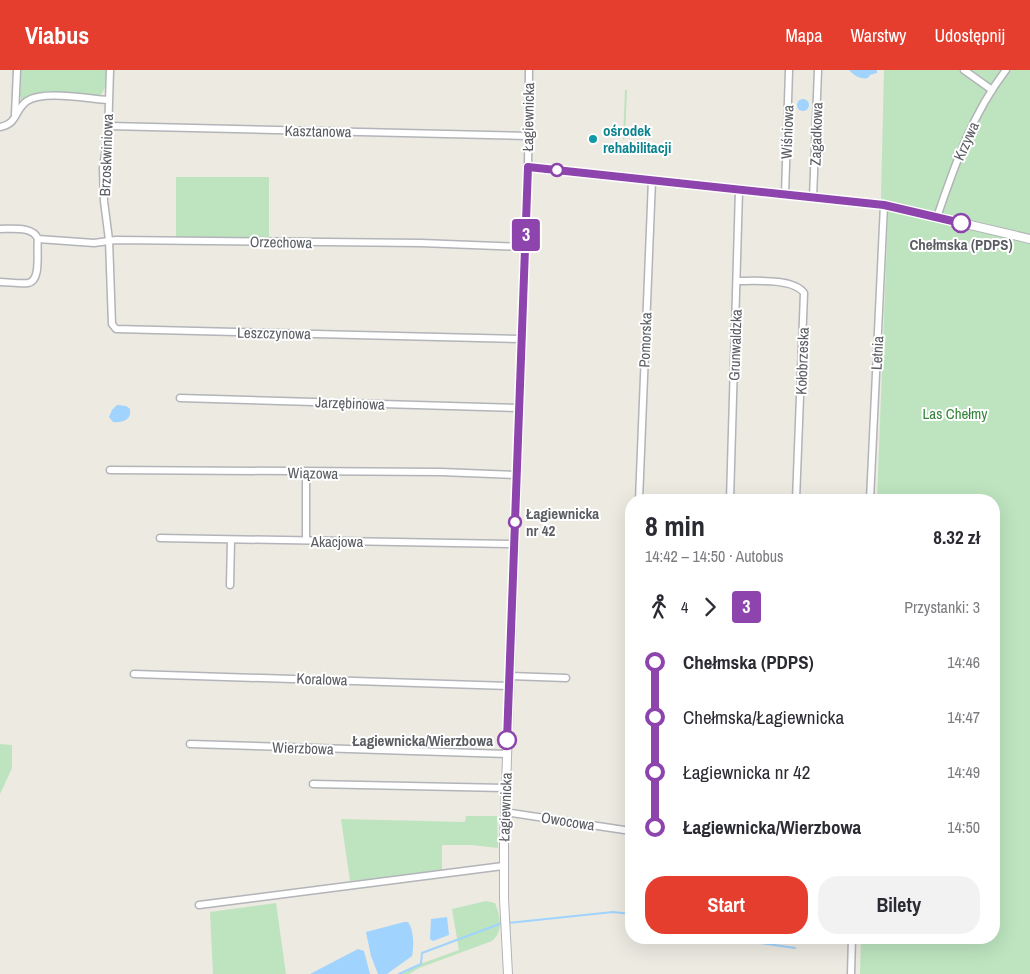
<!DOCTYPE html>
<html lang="pl">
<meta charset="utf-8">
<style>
body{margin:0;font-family:"Archivo Narrow",sans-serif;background:#f2f2f3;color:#2b2b33;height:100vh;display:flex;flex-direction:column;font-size:19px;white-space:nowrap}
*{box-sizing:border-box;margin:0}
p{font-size:16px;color:#7c7c81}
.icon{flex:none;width:28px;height:28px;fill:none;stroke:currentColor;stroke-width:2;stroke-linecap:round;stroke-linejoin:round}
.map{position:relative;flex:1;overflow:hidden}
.drawer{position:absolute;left:625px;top:424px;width:375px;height:450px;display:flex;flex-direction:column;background:#fff;border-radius:20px;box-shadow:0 5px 20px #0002}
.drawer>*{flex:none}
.badge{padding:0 10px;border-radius:4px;font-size:18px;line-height:32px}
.map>.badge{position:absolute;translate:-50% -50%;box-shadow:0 0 0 2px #fff}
.legs{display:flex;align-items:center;gap:8px;height:55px;padding:0 20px;font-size:16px}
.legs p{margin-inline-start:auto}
.headline{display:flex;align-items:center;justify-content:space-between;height:85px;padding:0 20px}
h1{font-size:28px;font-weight:700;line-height:38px}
.cta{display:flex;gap:10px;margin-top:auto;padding:10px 20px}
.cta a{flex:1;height:58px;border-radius:20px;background:#e63e2e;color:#fff;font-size:20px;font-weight:700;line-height:58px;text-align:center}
.cta a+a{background:#f2f2f3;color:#2b2b33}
ul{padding:0 20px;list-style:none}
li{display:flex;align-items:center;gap:18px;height:55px;font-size:19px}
li i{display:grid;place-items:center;width:8px;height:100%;margin:0 6px;background:currentColor}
li i::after{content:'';width:12px;height:12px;margin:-6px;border:4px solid;border-radius:50%;background:#fff}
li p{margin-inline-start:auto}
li:first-child i{background:linear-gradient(#0000 50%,currentColor 0)}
li:last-child i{background:linear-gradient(currentColor 50%,#0000 0)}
header{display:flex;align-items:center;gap:30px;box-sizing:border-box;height:70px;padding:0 25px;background:#e63e2e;color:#fff}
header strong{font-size:24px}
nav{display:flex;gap:28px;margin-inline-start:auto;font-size:18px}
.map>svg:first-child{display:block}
.green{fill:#bde4be}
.water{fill:#a0d3fd}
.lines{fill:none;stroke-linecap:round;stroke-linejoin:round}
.stream{stroke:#a0d3fd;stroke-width:2}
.minor-casing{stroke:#b2b4b9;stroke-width:9}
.tertiary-casing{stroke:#b2b4b9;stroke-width:10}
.minor{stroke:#fff;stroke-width:6}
.tertiary{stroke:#fff;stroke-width:8}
.line-1-casing{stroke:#fff;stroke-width:11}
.line-1{stroke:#8e44ad;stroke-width:8}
.culture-dot{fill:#0f9aa8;stroke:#fff;stroke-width:2}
.stop-1-dot{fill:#fff;stroke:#8e44ad;stroke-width:2.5}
.labels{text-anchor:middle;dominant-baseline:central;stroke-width:4;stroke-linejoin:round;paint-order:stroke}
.street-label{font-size:15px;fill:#5a5d62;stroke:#fff}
.culture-label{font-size:15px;font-weight:bold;fill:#0d838f;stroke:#fff;text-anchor:start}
.stop-label{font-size:15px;font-weight:bold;fill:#5a5d62;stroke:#fff}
.park-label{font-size:15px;fill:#36843b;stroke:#fff}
</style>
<header>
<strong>Viabus</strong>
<nav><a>Mapa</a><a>Warstwy</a><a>Udostępnij</a></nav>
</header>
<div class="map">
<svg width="1030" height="904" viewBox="0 0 1030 904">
<rect width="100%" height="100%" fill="#eceae1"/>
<!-- green -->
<g class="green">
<path d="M21,0H106C108,11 106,20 98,28L42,24L22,32L20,26Z"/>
<path d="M884,0H1030V904H860L861,868H994V430H877L888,144L881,128Z"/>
<path d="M625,20H627L625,68L623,70Z"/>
<rect x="176" y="107" width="93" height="60"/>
<path d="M0,674L12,675V698L0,724Z"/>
<path d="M466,746H497L498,778L472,775H442V802L350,811L341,749L465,752Z"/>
<path d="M486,831L495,833C500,846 504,861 492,871L419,898L409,904H401L423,893L459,880L452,839Z"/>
<path d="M276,833L286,904H213L210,842Z"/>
</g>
<!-- water -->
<g class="water">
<path d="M849,0H877V3L870,5L868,8C861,10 853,5 849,0Z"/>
<circle cx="803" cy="35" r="6"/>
<path d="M117,335L126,336L130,339C132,350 122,353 113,352L109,347L112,340Z"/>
<path d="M447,847L449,865L433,871L430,869L431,849Z"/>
<path d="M404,852H408C414,860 414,876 412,886L387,904H378L371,886L366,862Z"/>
<path d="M358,879L364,881L370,904H310Z"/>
</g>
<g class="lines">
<!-- stream -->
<g class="stream">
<path d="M507,853L613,842L631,844"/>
<path d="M744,868L760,873L795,878"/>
<path d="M399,904L421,894L422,883L502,853"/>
</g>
<defs>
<g id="minor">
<path d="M110,0L108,64L103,98L104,131L109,170L112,254L116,259L522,269"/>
<path d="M964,0L992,20"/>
<path d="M15,45L17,0"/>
<path d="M108,56L527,66"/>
<path d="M0,57C18,54 14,40 27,31C44,20 88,29 108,30"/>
<path d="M528,97L529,0"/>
<path d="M785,125L789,0"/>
<path d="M813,128L818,0"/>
<path d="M937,147C955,95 972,44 1006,0"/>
<path d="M0,159C12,159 33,156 38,169L94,173L116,170L421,173L525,177"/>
<path d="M737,211C754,211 794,208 804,223L796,430"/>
<path d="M0,212C9,212 19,214 28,213C42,211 36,180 38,169"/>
<path d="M180,328L519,338"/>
<path d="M110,400L441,402L517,405"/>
<path d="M639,430L652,110"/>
<path d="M730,430L739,120"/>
<path d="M870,430L884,135"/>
<path d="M160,468L514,474"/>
<path d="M306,470V402"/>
<path d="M230,515L231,470"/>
<path d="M134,604L509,616"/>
<path d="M510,606L566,608"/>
<path d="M190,674L507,684"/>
<path d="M313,714L505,718"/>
<path d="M505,742L631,761"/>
<path d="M199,835L503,796"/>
<path d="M851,904L852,868"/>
</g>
<path id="tertiary" d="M508,904L504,829V772L528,97L884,135L1030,169"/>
</defs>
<!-- minor casing -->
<use href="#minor" class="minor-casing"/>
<!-- tertiary casing -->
<use href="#tertiary" class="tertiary-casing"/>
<!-- minor -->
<use href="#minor" class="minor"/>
<!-- tertiary -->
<use href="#tertiary" class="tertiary"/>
</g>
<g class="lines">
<defs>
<path id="line-1" d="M507,670L528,97L884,135L961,153"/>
</defs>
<!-- line-1 casing -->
<use href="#line-1" class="line-1-casing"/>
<!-- line-1 -->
<use href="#line-1" class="line-1"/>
</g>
<!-- markers -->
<circle class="culture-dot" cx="593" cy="69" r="5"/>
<g class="stop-1-dot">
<circle cx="557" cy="100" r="6"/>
<circle cx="961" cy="153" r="9"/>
<circle cx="515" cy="452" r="6"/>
<circle cx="507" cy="670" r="9"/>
</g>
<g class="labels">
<!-- street labels -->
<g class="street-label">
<text transform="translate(528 47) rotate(-89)">Łagiewnicka</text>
<text transform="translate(318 61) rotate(1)">Kasztanowa</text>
<text transform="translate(787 62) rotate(-88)">Wiśniowa</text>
<text transform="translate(816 64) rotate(-88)">Zagadkowa</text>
<text transform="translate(966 71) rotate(-66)">Krzywa</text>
<text transform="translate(106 85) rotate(-88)">Brzoskwiniowa</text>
<text transform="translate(281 172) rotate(1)">Orzechowa</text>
<text transform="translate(274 263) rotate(1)">Leszczynowa</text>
<text transform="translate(645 270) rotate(-88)">Pomorska</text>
<text transform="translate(735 275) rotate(-88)">Grunwaldzka</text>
<text transform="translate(877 283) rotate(-87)">Letnia</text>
<text transform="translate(802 291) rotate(-88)">Kołobrzeska</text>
<text transform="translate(350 333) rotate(2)">Jarzębinowa</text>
<text transform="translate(313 403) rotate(1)">Wiązowa</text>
<text x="337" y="471">Akacjowa</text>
<text transform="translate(322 609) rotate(2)">Koralowa</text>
<text transform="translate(303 678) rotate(2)">Wierzbowa</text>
<text transform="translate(505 737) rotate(-88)">Łagiewnicka</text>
<text transform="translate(568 751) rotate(9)">Owocowa</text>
</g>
<!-- culture labels -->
<g class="culture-label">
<text x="603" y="60">ośrodek<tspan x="603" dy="17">rehabilitacji</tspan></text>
</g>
<!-- stop labels -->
<g class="stop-label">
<text x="961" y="174">Chełmska (PDPS)</text>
<text x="526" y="443" text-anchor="start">Łagiewnicka<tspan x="526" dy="17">nr 42</tspan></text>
<text x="493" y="670" text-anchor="end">Łagiewnicka/Wierzbowa</text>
</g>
<!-- park labels -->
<g class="park-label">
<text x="955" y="343">Las Chełmy</text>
</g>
</g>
</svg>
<b class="badge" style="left:526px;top:165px;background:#8e44ad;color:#fff">3</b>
<section class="drawer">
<div class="headline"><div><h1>8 min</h1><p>14:42 – 14:50 · Autobus</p></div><b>8.32 zł</b></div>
<div class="legs"><svg class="icon" aria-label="walk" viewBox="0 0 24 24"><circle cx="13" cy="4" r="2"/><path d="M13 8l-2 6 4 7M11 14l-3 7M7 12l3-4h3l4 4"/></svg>4<svg class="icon" aria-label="forward" viewBox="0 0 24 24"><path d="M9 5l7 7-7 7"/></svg><b class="badge" style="background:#8e44ad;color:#fff">3</b><p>Przystanki: 3</p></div>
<ul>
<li><i style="color:#8e44ad"></i><b>Chełmska (PDPS)</b><p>14:46</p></li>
<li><i style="color:#8e44ad"></i><span>Chełmska/Łagiewnicka</span><p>14:47</p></li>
<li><i style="color:#8e44ad"></i><span>Łagiewnicka nr 42</span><p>14:49</p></li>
<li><i style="color:#8e44ad"></i><b>Łagiewnicka/Wierzbowa</b><p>14:50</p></li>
</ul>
<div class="cta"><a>Start</a><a>Bilety</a></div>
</section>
</div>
